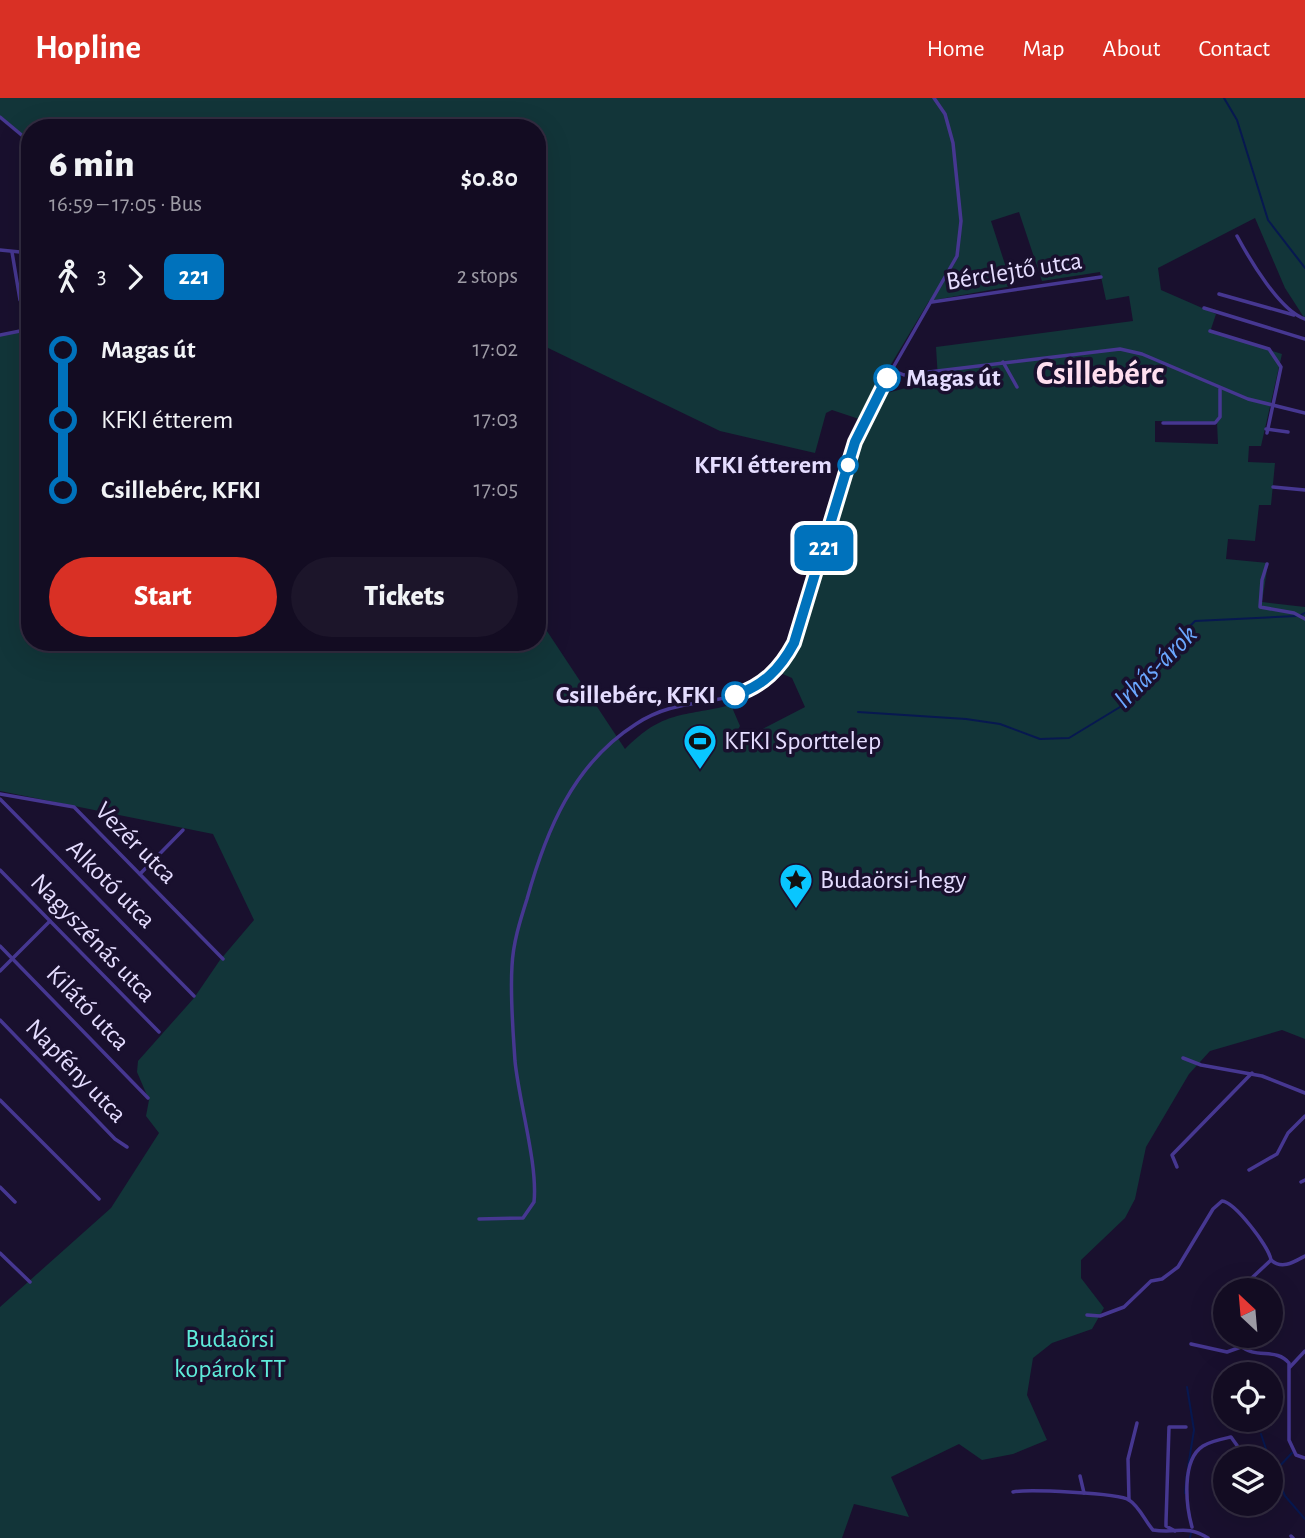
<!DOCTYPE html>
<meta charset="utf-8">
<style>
body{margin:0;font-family:"Alegreya Sans",sans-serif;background:#1c152a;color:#f1f3f6;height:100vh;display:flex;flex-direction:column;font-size:26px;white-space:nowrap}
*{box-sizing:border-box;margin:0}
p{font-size:23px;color:#9d9ba5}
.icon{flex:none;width:38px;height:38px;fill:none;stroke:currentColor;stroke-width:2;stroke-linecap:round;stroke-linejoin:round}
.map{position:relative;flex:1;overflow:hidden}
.panel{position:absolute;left:21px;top:21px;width:525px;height:532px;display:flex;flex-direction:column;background:#130c22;border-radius:28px;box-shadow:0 7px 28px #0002,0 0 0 2px #322c40}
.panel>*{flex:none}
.badge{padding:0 14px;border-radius:10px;font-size:24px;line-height:46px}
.needle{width:46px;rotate:334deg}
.tools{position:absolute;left:1213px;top:1180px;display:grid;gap:14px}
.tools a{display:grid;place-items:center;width:70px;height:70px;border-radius:50%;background:#130c22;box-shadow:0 7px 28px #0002,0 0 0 2px #322c40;font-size:35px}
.map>.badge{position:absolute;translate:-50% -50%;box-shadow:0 0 0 4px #fff}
.legs{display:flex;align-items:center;gap:10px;height:77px;padding:0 28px;font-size:23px}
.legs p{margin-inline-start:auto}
.head{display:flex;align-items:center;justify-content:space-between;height:119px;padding:0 28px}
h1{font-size:38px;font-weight:800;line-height:52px}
.action{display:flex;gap:14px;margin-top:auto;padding:14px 28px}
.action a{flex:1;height:80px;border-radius:42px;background:#d93025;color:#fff;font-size:28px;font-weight:800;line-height:80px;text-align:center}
.action a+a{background:#1c152a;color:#f1f3f6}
ul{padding:0 28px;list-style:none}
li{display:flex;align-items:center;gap:24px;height:70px;font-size:26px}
li i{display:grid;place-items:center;width:10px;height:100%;margin:0 9px;background:currentColor}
li i::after{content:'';width:18px;height:18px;margin:-9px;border:5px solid;border-radius:50%;background:#130c22}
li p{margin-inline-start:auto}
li:first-child i{background:linear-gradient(#0000 50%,currentColor 0)}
li:last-child i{background:linear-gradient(currentColor 50%,#0000 0)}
header{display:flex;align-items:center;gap:42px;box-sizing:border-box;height:98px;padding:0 35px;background:#d93025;color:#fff}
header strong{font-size:33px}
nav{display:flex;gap:38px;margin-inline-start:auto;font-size:24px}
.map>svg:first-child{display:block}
.green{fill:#123539;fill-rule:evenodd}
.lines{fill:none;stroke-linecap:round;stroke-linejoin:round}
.stream{stroke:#071850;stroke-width:2}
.minor{stroke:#463791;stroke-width:3.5}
.line-1-casing{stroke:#fff;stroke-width:16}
.line-1{stroke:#0072bc;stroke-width:10}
.stop-1-dot{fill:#fff;stroke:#0072bc;stroke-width:3.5}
.labels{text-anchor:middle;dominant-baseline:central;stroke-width:7;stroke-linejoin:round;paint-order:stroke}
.street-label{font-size:26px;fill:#e5ddff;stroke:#19102e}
.stop-label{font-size:26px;font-weight:bold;fill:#e5ddff;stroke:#19102e;text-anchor:end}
.poi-label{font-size:26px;fill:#e5ddff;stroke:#19102e;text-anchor:start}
.park-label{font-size:26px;fill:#5eead9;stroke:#19102e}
.water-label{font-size:28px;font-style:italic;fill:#6ba7ff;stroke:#19102e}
.district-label{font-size:33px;font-weight:bold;fill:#ffdfef;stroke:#19102e}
</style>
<header>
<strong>Hopline</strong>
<nav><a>Home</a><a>Map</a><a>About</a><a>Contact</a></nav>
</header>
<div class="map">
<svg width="1305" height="1440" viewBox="0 0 1305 1440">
<rect width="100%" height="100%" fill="#19102e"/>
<!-- green -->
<path class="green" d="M0,0H1305V221L1285,190L1255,120L1158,170L1161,192L1216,216L1210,234L1282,256L1261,348H1249L1248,364L1275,365L1271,407H1259L1255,443L1228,441L1226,461L1268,465L1262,504L1305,509V941L1282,932L1210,953L1189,976L1146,1049L1135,1101L1125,1120L1081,1162V1180L1104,1210L1092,1231L1052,1245L1033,1260L1027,1297L1047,1342L1013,1356L982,1362L959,1346L891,1379L909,1419L854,1406L842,1440H0V1209L111,1110L159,1035L146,1018L149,1002L137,974L138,963L194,900L220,862L254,822L213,736L0,693V236L30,230V544H537V518L625,651C664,612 682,619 731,607L740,628L727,650L731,654L749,638L805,609L792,580L771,571L792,539L852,343L862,322L832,312L826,315L815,355L720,333L544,248L541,337L537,344V30H30V43L0,18ZM1019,114L1042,183L1100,174L1106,202L1129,198L1133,223L936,249L938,281L873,299L880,280L884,278L929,203L1012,188L991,123ZM1155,323L1217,324L1218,346L1155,344Z"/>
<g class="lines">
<!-- stream -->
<g class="stream">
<path d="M1224,0L1237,22L1268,122L1305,170"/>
<path d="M1301,517L1305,515"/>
<path d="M858,614L966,621L1000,626L1040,641L1069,640L1120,609L1162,557L1195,523L1296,518"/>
<path d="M1187,1289L1194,1332L1188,1369"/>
<path d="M1261,1336L1269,1360"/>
<path d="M1270,1363L1285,1398L1305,1421"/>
<path d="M1276,1372L1292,1355"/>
<path d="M1185,1395L1187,1375"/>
<path d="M1190,1440L1191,1435"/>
</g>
<!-- minor -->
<g class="minor">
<path d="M0,19L30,44"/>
<path d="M1237,138C1250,162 1280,213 1305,221"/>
<path d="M0,152L30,155"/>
<path d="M12,154L20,202"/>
<path d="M1219,196L1294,217"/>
<path d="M932,204L1101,179"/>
<path d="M1204,210L1305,241"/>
<path d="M1210,233L1269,251L1281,269L1267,335"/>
<path d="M0,237L30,231"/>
<path d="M1003,264L1017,289"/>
<path d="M892,272L904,277L1120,251L1142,256L1248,301L1305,315"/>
<path d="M1163,325H1215L1220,319V291"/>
<path d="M1266,331L1288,334"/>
<path d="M1273,389L1305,392"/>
<path d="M1267,466L1262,482L1260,509L1294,515L1305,521"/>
<path d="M0,696L74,709L223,861"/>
<path d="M0,701L194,898"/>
<path d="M0,772L159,934"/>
<path d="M140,776L183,732"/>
<path d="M0,848L148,1000"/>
<path d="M0,873L50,823"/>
<path d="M0,922L115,1041L127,1049"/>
<path d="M1183,960L1201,967L1262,978L1305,995"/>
<path d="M0,1002L99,1101"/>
<path d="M1177,1069L1172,1057L1252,975"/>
<path d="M1249,1072L1277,1056L1288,1035L1305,1018"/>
<path d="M1301,1084L1305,1082"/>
<path d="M0,1089L15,1104"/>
<path d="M479,1121L523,1120L534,1104C538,1067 519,1004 515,963C513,932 510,899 512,868C513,845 520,823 527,801C546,733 573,666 636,626C695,587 749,625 794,545L855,344L878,296L957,158L961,123L953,45L945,16L934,0"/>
<path d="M0,1155L30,1184"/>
<path d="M1271,1162C1282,1172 1294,1164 1305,1158"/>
<path d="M1239,1192L1271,1162"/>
<path d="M1087,1217L1100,1218L1124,1209L1151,1183L1162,1181L1178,1169L1213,1111L1222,1103C1235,1104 1269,1149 1271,1162"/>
<path d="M1240,1237V1247C1255,1262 1276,1249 1289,1265V1342L1296,1357L1305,1360"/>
<path d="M1191,1246L1227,1254L1241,1249"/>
<path d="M1290,1269L1305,1253"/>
<path d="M1080,1378L1084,1395"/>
<path d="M1013,1394C1027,1391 1119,1395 1129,1402C1139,1408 1145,1423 1153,1432C1178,1436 1185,1426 1208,1440"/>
<path d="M1129,1402L1128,1361L1137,1325"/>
<path d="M1192,1429C1186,1408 1181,1362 1203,1348C1211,1343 1222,1341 1231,1339L1241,1353"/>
<path d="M1175,1433L1166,1428V1424L1169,1329H1186"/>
<path d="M1291,1438L1293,1440"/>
</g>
</g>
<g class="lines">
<defs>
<path id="line-1" d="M735,597C763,588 780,571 794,545L855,344L887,280"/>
</defs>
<!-- line-1 casing -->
<use href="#line-1" class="line-1-casing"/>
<!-- line-1 -->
<use href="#line-1" class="line-1"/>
</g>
<!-- icons -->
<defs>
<symbol id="stadium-pin" viewBox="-11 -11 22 30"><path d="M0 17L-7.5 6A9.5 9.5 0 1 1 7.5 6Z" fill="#09c6ff" stroke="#19102e"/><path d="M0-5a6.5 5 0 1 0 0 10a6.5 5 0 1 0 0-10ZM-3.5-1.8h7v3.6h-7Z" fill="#111"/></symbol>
<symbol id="sight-pin" viewBox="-11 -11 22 30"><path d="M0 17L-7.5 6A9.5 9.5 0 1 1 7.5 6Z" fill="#09c6ff" stroke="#19102e"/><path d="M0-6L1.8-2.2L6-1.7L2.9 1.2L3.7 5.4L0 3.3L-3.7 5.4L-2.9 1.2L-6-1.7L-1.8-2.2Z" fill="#111"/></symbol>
</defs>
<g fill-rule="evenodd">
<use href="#stadium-pin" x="681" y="624" width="38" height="52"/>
<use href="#sight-pin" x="777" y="763" width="38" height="52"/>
</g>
<!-- markers -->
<g class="stop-1-dot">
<circle cx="887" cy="280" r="12"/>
<circle cx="848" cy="367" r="9"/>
<circle cx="735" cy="597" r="12"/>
</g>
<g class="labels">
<!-- street labels -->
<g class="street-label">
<text transform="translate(1014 173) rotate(-9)">Bérclejtő utca</text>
<text transform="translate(136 745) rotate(45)">Vezér utca</text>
<text transform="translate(111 786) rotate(45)">Alkotó utca</text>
<text transform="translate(93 840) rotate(46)">Nagyszénás utca</text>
<text transform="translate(88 910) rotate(46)">Kilátó utca</text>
<text transform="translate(76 973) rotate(46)">Napfény utca</text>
</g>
<!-- stop labels -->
<g class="stop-label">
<text x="906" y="280" text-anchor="start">Magas út</text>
<text x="832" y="367">KFKI étterem</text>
<text x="716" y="597">Csillebérc, KFKI</text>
</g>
<!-- poi labels -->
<g class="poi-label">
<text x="724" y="643">KFKI Sporttelep</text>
<text x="820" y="782">Budaörsi-hegy</text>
</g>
<!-- park labels -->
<g class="park-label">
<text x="230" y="1241">Budaörsi<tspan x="230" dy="30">kopárok TT</tspan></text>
</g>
<!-- water labels -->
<g class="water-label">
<text transform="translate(1156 569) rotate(-45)">Irhás-árok</text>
</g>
<!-- district labels -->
<g class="district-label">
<text x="1100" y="276">Csillebérc</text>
</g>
</g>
</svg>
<div class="tools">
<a><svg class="needle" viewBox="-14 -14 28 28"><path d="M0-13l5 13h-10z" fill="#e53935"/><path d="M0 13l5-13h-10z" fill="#9d9ba5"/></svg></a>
<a><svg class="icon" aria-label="locate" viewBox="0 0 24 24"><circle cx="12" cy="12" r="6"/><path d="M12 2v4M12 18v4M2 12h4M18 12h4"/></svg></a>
<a><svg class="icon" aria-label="layers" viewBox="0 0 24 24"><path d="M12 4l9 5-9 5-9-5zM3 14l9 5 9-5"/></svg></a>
</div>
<b class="badge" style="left:824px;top:450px;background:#0072bc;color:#fff">221</b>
<section class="panel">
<div class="head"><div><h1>6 min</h1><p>16:59 – 17:05 · Bus</p></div><b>$0.80</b></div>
<div class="legs"><svg class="icon" aria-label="walk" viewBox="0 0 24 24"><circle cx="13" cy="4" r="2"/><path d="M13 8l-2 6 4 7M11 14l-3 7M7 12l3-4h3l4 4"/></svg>3<svg class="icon" aria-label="forward" viewBox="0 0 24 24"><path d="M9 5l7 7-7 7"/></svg><b class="badge" style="background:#0072bc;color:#fff">221</b><p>2 stops</p></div>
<ul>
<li><i style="color:#0072bc"></i><b>Magas út</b><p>17:02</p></li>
<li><i style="color:#0072bc"></i><span>KFKI étterem</span><p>17:03</p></li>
<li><i style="color:#0072bc"></i><b>Csillebérc, KFKI</b><p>17:05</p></li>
</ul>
<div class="action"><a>Start</a><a>Tickets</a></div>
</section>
</div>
